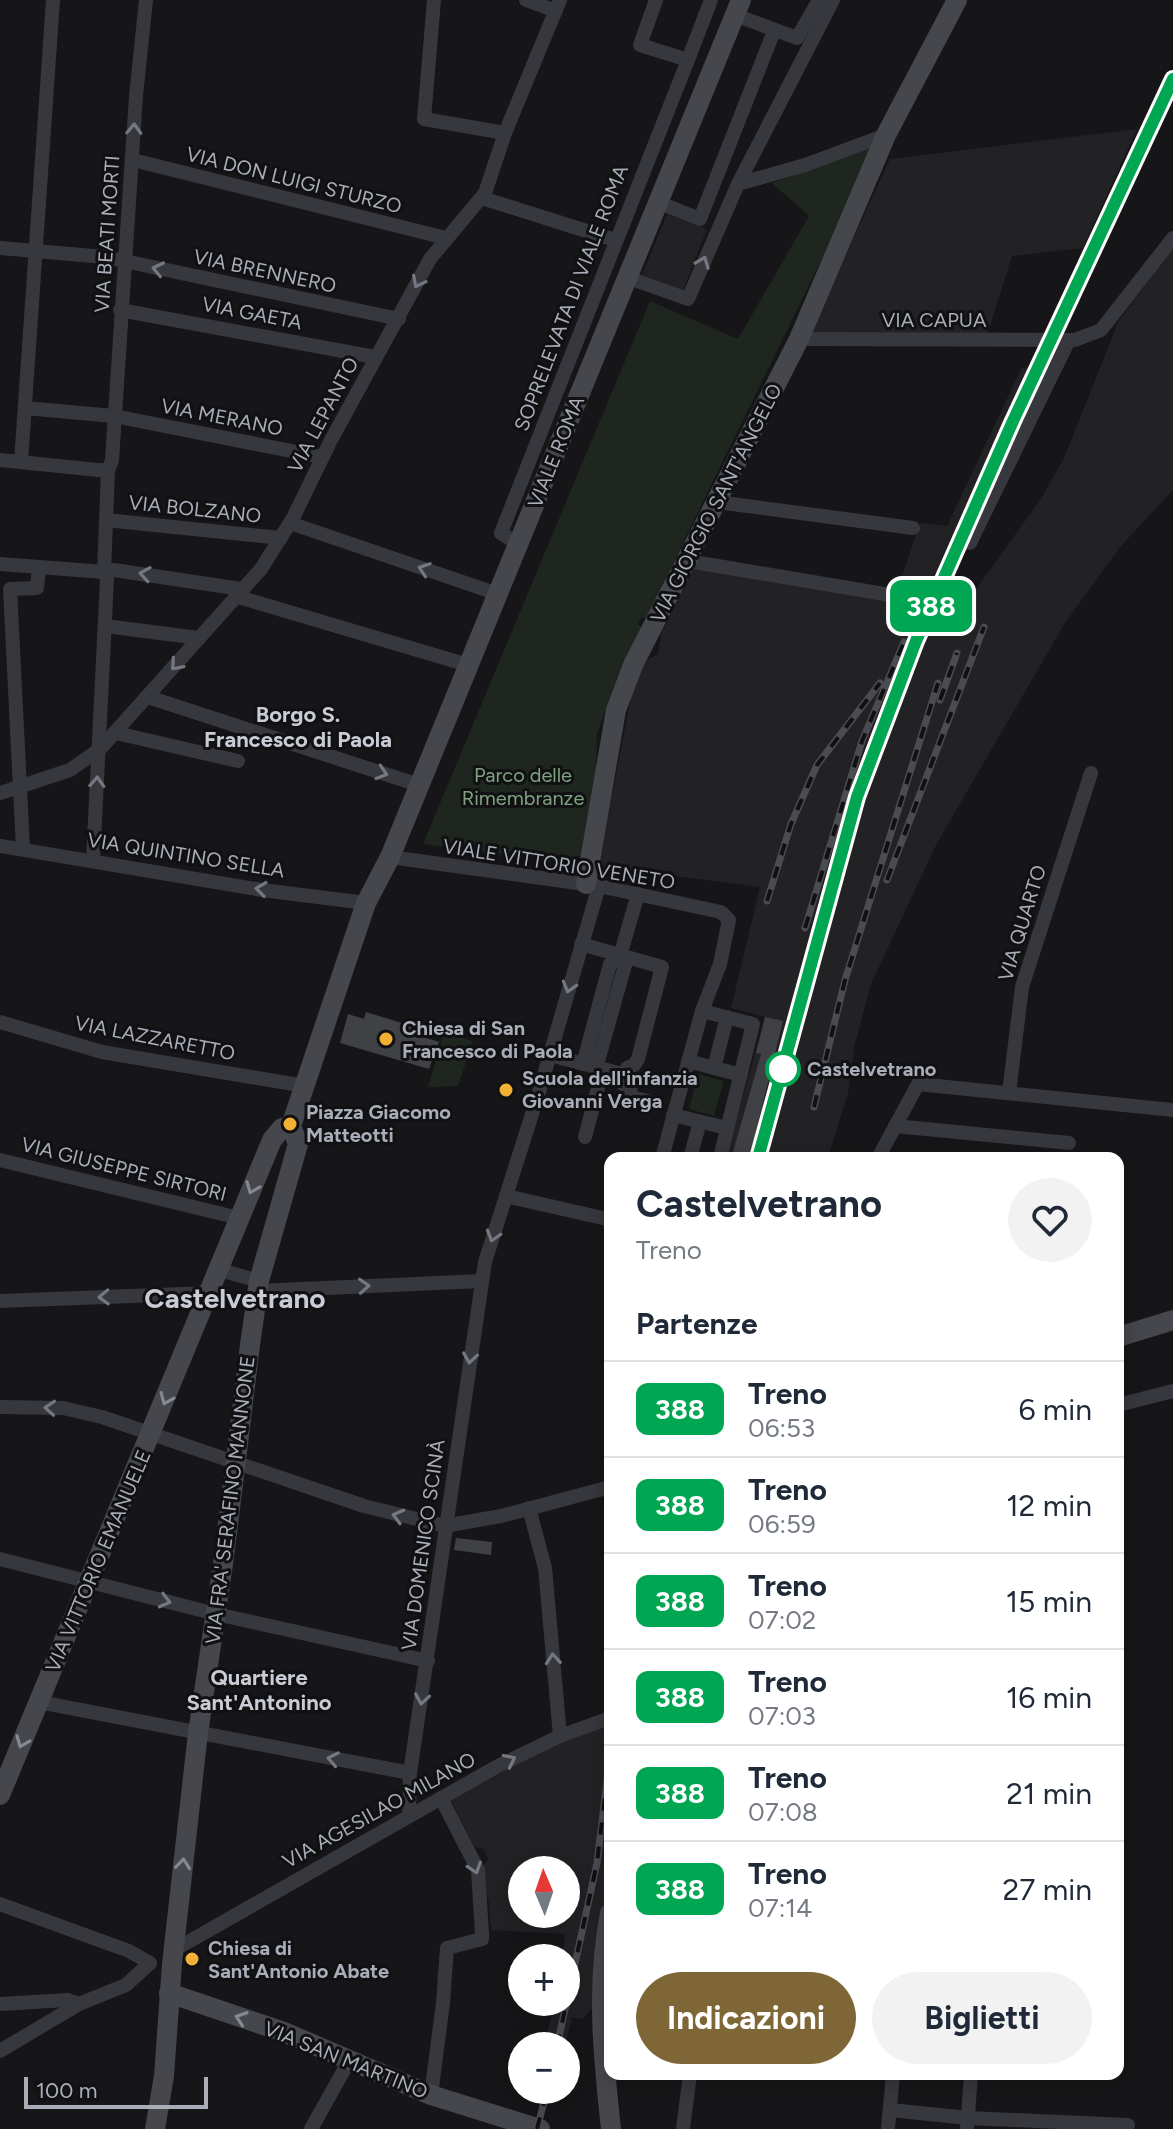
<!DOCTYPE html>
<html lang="it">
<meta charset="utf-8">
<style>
body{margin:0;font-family:Figtree,sans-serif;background:#f2f2f3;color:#1f2937;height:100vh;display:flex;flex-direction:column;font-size:30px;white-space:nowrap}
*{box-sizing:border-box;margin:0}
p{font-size:26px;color:#747a83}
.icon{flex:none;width:44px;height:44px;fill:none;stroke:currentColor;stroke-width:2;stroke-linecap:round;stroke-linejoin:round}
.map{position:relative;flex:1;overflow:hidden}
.drawer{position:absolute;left:604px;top:1152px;width:520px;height:928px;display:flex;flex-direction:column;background:#fff;border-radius:16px;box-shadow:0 4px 20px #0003}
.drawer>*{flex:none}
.badge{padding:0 16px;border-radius:12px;font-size:28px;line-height:52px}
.needle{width:52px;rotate:358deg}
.fabs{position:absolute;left:508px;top:1856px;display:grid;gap:16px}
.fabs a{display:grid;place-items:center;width:72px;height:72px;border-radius:50%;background:#fff;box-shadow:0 4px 20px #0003;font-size:40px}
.scale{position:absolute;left:24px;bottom:20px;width:184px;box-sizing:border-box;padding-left:8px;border:4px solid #a8adb8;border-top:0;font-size:22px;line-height:28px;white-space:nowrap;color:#a8adb8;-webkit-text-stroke:6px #111113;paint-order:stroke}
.map>.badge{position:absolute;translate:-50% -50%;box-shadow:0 0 0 4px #fff}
h2{padding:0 32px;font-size:30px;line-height:72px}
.round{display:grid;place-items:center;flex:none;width:84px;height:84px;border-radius:42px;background:#f2f2f3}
.headline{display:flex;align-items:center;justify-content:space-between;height:136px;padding:0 32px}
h1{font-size:38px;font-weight:700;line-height:60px}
.action{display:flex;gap:16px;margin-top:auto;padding:16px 32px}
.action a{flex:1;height:92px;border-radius:48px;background:#7e6636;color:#fff;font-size:32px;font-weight:700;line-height:92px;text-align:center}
.action a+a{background:#f2f2f3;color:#1f2937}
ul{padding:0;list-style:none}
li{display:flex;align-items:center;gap:24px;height:96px;padding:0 32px;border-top:2px solid #e0e1e3}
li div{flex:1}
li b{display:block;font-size:30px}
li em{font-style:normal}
li .badge{min-width:88px;font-weight:700;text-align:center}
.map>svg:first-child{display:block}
.built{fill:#222225;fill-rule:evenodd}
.green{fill:#1e261f}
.building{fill:#404145}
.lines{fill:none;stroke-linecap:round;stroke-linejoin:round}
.street{stroke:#37383d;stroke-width:14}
.secondary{stroke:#45474d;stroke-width:20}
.rail-casing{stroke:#4a4c52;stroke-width:7}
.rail{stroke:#111113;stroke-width:4;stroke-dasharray:12;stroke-linecap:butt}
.oneway{stroke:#757881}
.oneway2{stroke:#858993}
.line-casing{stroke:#fff;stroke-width:18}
.line{stroke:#00a651;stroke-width:12}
.poi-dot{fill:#f2b134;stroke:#111113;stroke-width:3}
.stop-dot{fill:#fff;stroke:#00a651;stroke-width:4}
.labels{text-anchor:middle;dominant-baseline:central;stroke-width:6;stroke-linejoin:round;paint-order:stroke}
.street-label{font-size:20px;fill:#a8adb8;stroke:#111113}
.park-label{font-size:20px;fill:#7fa381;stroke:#111113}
.poi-label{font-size:20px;font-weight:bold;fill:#a8adb8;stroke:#111113;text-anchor:start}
.stop-label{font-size:20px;font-weight:bold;fill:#a8adb8;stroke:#111113;text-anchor:start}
.neighbourhood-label{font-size:22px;font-weight:bold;fill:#c9ccd4;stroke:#111113}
.district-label{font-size:28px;font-weight:bold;fill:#c9ccd4;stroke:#111113}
</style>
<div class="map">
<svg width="1173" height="2129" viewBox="0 0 1173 2129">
<rect width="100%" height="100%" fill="#161618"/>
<!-- built -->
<g class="built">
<path d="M1137,129L1083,248L1012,256L987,335L810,332L890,159Z"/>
<path d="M667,214L707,229L683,290L642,275Z"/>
<path d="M1173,249V490L1120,547L1065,623L937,843L871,984L855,1044L848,1093L828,1158H732L733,1152L728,1151L765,1017L731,1008L760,887L598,866L634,683L647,660L658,654L661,634L695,566L870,599L894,600L920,523L947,526L1022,367L1045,377L950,576L977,588L1042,497L1065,456L1119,320Z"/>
<path d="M610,1689V1874L597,1938L594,2006L583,2019L572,2017L565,2046H544L555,2002H566V1958H562L565,1934L491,1930L489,1903L481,1868L488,1859L484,1849L474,1847L450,1798L600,1723ZM522,1870H566V1914H522Z"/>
</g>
<!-- green -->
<g class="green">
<path d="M868,149L872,157L646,618L642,617L638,624L641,627L617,678L597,734L596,774L582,856H575V863L423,844L650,301L738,339L809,216L772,183Z"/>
<path d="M444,1032L473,1041L458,1086L428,1087Z"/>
<path d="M698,1074L724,1081L714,1116L689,1109Z"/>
</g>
<!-- building -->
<g class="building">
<path d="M366,1012L425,1030L423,1037L439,1042L429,1069L340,1043L348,1014L364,1019Z"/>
<path d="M765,1017L783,1021L750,1155L733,1152L761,1054L756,1053Z"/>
<path d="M456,1538L492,1542L491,1555L454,1550Z"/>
</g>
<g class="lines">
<!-- street -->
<g class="street">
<path d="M434,0L424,119L505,133"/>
<path d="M526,0L556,11"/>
<path d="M656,0L640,45L688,60L711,0"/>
<path d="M735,15L797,38L819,0"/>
<path d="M133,160L446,238"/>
<path d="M738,184L833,0"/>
<path d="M482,198L615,240"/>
<path d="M657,202L700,219L774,31"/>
<path d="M0,248L105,257L399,319"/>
<path d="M626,277L688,299L738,184L805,165L886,135"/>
<path d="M120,310L375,357"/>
<path d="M799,339L1075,340L1101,330L1173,238"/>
<path d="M25,408L114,416L322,457"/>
<path d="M0,460L108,471"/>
<path d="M21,462L53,0"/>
<path d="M717,502L913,528"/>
<path d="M106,520L281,538"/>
<path d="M290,523L498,594"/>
<path d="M970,543L1069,340"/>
<path d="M518,544L501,533L688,60"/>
<path d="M688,561L890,595"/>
<path d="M0,564L104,572L114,570L241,589"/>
<path d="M235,596L468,665"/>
<path d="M105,626L199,638"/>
<path d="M148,697L419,785"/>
<path d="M116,733L238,761"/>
<path d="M0,793L70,770L100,749L261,569L293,518L331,440L430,259L485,193L505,133L560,0"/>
<path d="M0,846L262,890L366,903"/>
<path d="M23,849L10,589L37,588L39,568"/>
<path d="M390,857L599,886L721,912L729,920L720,964L702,1011L662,1158"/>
<path d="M93,860L107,579L104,572L108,471L112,460L136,96L146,0"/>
<path d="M581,944L662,967L638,1059L634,1065L627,1068L623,1084L630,1086L631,1097L655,1103"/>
<path d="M702,1011L753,1024L720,1158"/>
<path d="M0,1022L102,1052L305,1086"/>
<path d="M550,1055L626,1075"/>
<path d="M688,1061L741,1075"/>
<path d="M583,1064L610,964L620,956"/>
<path d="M596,1068L625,965L620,956L638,894"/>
<path d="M714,1068L727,1017"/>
<path d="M1009,1093L1022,987L1091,773"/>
<path d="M673,1115L727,1128"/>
<path d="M895,1126L1069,1143"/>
<path d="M585,1137L603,1069"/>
<path d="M690,1158L700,1122"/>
<path d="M878,1158L918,1084L1173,1110"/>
<path d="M0,1160L239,1218"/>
<path d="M506,1196L607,1219L610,1223"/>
<path d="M220,1270L259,1281"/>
<path d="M258,1291L482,1281"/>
<path d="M0,1301L210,1293"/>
<path d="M1118,1405L1173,1391"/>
<path d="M0,1407L63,1408L102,1417L364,1506L445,1526L501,1516L610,1487"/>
<path d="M529,1508L545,1568L560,1736"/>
<path d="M0,1559L216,1614L428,1661"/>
<path d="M39,1702L410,1773"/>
<path d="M409,1816L410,1773L485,1262L540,1089L599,886"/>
<path d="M0,1904L129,1951L150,1963"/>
<path d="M174,1950L496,1767L560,1736L610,1718"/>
<path d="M0,2004L67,2000L79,2004"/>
<path d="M0,2051L79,2004L126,1985L150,1963"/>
<path d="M431,2095L443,2003L447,1948L482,1939V1934L478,1870L441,1798"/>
<path d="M890,2110L968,2118L1128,2125"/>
<path d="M311,2129L349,2061"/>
<path d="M683,2129L690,2074"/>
<path d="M888,2129L893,2074"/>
<path d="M967,2129L971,2074"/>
</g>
<!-- secondary -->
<g class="secondary">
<path d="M586,884L616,710L633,665L799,339L886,135L957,0"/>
<path d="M1118,1337L1173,1320"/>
<path d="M0,1795L272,1140L282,1128L291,1126"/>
<path d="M610,1913C596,1986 603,2056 611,2129"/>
<path d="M169,1993L284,2032L431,2095L540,2129"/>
<path d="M155,2129L164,2076L172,1964L198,1733L224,1557L250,1345L259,1281L298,1144L291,1126L366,903L390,857L741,0"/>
</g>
<defs>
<g id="rail">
<path d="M940,700L957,653"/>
<path d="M887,880L984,627"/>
<path d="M767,901L791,824L817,765L880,683"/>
<path d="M805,928L862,741L904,642"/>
<path d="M814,1107L845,980L938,683"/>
<path d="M758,1158L857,797L916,641L1013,421L1173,79"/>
<path d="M557,2046L597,1863L610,1755"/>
<path d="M537,2129L547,2090"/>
</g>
</defs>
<!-- rail casing -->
<use href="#rail" class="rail-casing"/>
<!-- rail -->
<use href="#rail" class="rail"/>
</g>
<!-- one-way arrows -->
<defs><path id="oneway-chevron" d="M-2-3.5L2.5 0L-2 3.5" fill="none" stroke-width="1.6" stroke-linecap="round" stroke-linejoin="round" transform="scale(2)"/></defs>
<g class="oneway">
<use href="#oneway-chevron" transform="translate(134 129) rotate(-88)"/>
<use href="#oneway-chevron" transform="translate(703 262) rotate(-69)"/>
<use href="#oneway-chevron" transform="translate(158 269) rotate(-168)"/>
<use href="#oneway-chevron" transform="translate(418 282) rotate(117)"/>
<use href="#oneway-chevron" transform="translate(424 569) rotate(-161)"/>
<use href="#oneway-chevron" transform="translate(145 574) rotate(-171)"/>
<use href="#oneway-chevron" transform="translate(176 665) rotate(131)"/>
<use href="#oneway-chevron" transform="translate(382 773) rotate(18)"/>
<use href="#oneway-chevron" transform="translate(97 782) rotate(-87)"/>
<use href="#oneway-chevron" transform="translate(261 889) rotate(-173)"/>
<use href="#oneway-chevron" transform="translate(569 987) rotate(106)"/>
<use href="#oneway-chevron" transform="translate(493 1236) rotate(107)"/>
<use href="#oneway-chevron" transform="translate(364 1286) rotate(-3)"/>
<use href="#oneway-chevron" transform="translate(104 1297) rotate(178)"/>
<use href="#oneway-chevron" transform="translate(470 1358) rotate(99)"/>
<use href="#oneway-chevron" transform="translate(50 1408) rotate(-176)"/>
<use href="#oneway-chevron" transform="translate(398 1516) rotate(-165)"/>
<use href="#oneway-chevron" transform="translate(165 1601) rotate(14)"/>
<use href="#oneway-chevron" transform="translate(553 1659) rotate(-95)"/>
<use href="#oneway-chevron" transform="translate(422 1699) rotate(99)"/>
<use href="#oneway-chevron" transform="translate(333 1759) rotate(-169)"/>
<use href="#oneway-chevron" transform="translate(510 1760) rotate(-26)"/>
<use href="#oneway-chevron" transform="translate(475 1868) rotate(72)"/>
</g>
<g class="oneway2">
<use href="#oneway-chevron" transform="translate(252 1188) rotate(112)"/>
<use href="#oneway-chevron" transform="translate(166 1399) rotate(113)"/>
<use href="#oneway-chevron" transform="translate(22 1742) rotate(112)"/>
<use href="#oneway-chevron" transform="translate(183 1864) rotate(-84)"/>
<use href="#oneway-chevron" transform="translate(241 2018) rotate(-161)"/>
</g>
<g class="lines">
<defs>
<path id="line" d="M758,1158L857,797L916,641L1013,421L1173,79"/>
</defs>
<!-- line casing -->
<use href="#line" class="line-casing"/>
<!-- line -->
<use href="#line" class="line"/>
</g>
<!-- markers -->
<g class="poi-dot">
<circle cx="386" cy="1039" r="8"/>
<circle cx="506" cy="1090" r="8"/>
<circle cx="290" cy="1124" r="8"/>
<circle cx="192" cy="1959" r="8"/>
</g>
<circle class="stop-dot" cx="783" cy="1069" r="16"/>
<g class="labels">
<!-- street labels -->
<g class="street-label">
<text transform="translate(294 180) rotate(14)">VIA DON LUIGI STURZO</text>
<text transform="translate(107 234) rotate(-86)">VIA BEATI MORTI</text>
<text transform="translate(265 271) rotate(12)">VIA BRENNERO</text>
<text transform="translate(571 298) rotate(-69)">SOPRELEVATA DI VIALE ROMA</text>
<text transform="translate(252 313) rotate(11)">VIA GAETA</text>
<text x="934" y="320">VIA CAPUA</text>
<text transform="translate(323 415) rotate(-62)">VIA LEPANTO</text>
<text transform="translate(222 417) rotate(11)">VIA MERANO</text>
<text transform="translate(556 452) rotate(-68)">VIALE ROMA</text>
<text transform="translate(716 503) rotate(-63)">VIA GIORGIO SANT'ANGELO</text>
<text transform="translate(195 509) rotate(6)">VIA BOLZANO</text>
<text transform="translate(186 855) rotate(9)">VIA QUINTINO SELLA</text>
<text transform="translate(559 864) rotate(9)">VIALE VITTORIO VENETO</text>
<text transform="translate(1022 923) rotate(-73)">VIA QUARTO</text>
<text transform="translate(155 1038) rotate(11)">VIA LAZZARETTO</text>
<text transform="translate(124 1169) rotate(14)">VIA GIUSEPPE SIRTORI</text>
<text transform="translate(230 1500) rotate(-83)">VIA FRA' SERAFINO MANNONE</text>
<text transform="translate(423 1545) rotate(-82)">VIA DOMENICO SCINÀ</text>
<text transform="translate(98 1561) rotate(-67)">VIA VITTORIO EMANUELE</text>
<text transform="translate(379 1810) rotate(-29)">VIA AGESILAO MILANO</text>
<text transform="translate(346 2060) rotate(22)">VIA SAN MARTINO</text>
</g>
<!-- park labels -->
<g class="park-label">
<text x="523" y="775">Parco delle<tspan x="523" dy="23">Rimembranze</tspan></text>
</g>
<!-- poi labels -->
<g class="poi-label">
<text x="402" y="1028">Chiesa di San<tspan x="402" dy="23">Francesco di Paola</tspan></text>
<text x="522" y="1078">Scuola dell'infanzia<tspan x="522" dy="23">Giovanni Verga</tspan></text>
<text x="306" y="1112">Piazza Giacomo<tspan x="306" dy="23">Matteotti</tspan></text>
<text x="208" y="1948">Chiesa di<tspan x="208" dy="23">Sant'Antonio Abate</tspan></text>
</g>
<!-- stop labels -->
<g class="stop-label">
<text x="807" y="1069">Castelvetrano</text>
</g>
<!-- neighbourhood labels -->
<g class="neighbourhood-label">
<text x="298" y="714">Borgo S.<tspan x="298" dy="25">Francesco di Paola</tspan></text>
<text x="259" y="1677">Quartiere<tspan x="259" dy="25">Sant'Antonino</tspan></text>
</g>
<!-- district labels -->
<g class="district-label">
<text x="235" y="1298">Castelvetrano</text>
</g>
</g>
</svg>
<div class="fabs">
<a><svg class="needle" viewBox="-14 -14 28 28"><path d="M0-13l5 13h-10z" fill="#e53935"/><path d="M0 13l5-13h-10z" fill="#747a83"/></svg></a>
<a>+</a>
<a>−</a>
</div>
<div class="scale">100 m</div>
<b class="badge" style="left:931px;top:606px;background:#00a651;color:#fff">388</b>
<section class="drawer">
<div class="headline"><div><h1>Castelvetrano</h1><p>Treno</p></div><a class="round"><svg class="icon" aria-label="heart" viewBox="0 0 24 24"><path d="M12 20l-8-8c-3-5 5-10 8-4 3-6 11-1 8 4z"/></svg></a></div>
<h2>Partenze</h2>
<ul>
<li><span class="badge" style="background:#00a651;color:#fff">388</span><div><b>Treno</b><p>06:53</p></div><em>6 min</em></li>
<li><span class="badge" style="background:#00a651;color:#fff">388</span><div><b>Treno</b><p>06:59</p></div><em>12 min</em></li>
<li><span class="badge" style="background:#00a651;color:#fff">388</span><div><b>Treno</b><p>07:02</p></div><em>15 min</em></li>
<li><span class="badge" style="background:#00a651;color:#fff">388</span><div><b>Treno</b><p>07:03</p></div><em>16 min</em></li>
<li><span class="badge" style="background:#00a651;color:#fff">388</span><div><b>Treno</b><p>07:08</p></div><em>21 min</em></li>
<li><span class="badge" style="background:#00a651;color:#fff">388</span><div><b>Treno</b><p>07:14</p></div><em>27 min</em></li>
</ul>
<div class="action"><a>Indicazioni</a><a>Biglietti</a></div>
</section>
</div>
